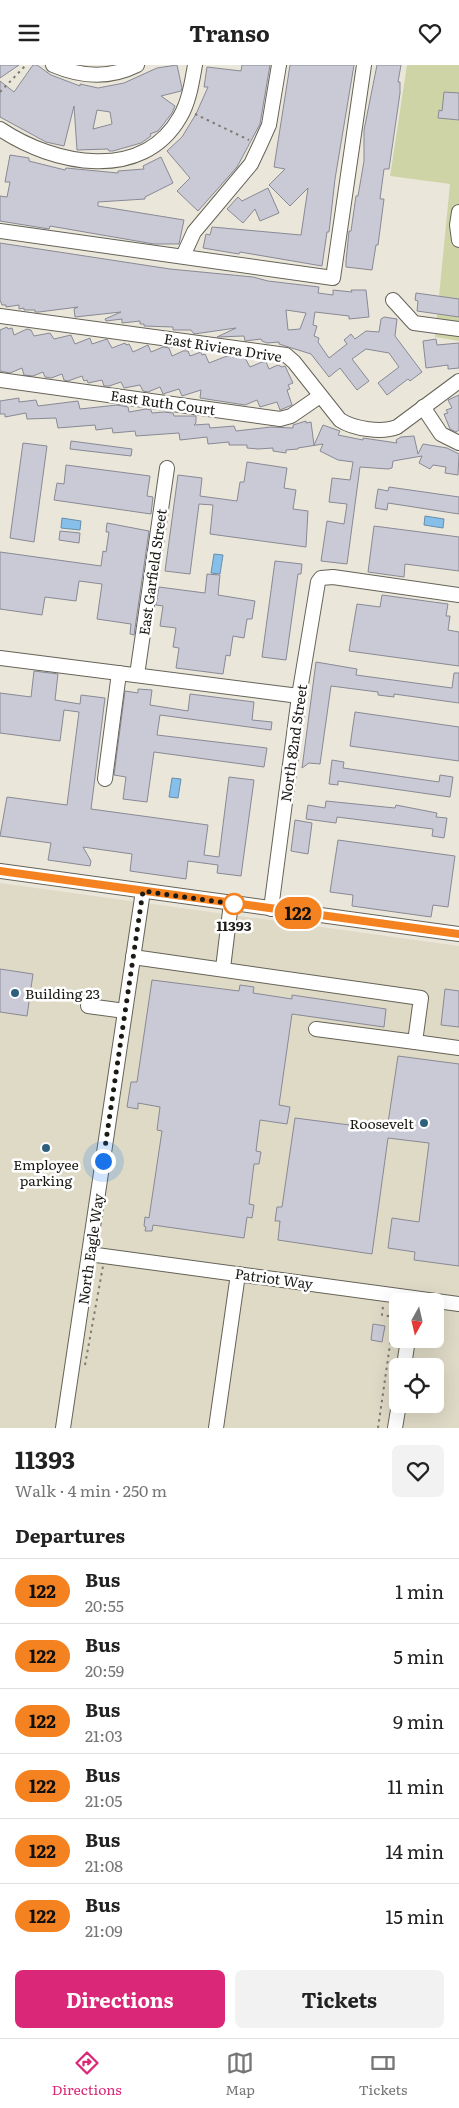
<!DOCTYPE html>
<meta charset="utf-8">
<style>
body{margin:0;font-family:Literata,serif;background:#f2f2f2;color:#222;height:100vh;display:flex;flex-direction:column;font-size:19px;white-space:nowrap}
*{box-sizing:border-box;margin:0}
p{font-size:16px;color:#767676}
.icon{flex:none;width:28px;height:28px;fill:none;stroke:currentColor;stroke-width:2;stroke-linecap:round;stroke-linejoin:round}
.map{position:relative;height:1363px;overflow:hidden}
.details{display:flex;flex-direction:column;background:#fff;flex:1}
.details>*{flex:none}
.badge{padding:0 10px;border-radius:16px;font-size:18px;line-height:32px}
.needle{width:32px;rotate:188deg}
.buttons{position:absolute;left:389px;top:1228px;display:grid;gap:10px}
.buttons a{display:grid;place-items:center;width:55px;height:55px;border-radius:8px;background:#fff;box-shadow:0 5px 20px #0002;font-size:25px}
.you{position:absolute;width:25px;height:25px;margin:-12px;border:4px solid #fff;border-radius:50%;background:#1a73e8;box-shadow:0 0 0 8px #1a73e833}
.map>.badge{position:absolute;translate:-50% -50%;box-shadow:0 0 0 2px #fff}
h2{padding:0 15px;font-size:19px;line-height:45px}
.round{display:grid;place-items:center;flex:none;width:52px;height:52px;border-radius:8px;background:#f2f2f2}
.head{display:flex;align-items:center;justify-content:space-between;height:85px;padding:0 15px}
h1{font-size:24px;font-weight:700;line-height:38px}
.button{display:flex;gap:10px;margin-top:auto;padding:10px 15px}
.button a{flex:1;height:58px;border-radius:8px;background:#db2777;color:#fff;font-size:20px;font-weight:700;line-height:58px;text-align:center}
.button a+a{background:#f2f2f2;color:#222}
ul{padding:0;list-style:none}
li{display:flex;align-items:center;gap:15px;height:65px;padding:0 15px;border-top:1px solid #e0e0e0}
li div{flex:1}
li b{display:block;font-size:19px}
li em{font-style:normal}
li .badge{min-width:55px;font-weight:700;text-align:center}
header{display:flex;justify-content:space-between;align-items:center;height:65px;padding:0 15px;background:#fff;font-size:22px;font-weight:700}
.tab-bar{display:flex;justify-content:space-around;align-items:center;height:70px;border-top:1px solid #e0e0e0;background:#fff;font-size:14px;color:#767676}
.tab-bar a{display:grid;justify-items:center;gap:2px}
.tab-bar .selected{color:#db2777}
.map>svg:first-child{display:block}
.built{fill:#dfdac6;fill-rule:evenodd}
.green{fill:#cfd4a7}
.water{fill:#86bfea;stroke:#668eaa}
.building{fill:#cacad6;stroke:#898995;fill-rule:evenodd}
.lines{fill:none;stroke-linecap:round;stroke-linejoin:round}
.minor-casing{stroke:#656257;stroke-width:16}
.path{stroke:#7c7a71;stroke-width:2;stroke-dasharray:2.5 4;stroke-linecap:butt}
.minor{stroke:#fff;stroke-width:14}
.line-casing{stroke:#fff;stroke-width:11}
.line{stroke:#f58220;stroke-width:8}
.walk{stroke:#1b1a15;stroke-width:5;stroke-dasharray:0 9}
.stop-dot{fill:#fff;stroke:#f58220;stroke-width:2.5}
.poi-dot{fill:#2d607d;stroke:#fff;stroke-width:2}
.labels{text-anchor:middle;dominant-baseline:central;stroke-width:5;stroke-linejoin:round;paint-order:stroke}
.street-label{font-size:14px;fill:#1b1a15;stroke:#fff}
.stop-label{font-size:14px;font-weight:bold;fill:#1b1a15;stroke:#fff}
.poi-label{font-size:14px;fill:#1b1a15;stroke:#fff;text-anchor:start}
</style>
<header><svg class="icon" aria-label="menu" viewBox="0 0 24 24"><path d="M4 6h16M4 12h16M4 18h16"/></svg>Transo<svg class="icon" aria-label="heart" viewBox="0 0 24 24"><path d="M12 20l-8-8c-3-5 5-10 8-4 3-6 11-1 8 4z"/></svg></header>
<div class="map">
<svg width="459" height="1363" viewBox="0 0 459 1363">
<rect width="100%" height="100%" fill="#eae7da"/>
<!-- built -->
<path class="built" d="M0,818L459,881V1363H0ZM398,1236H435V1274H398ZM398,1301H435V1339H398Z"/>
<!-- green -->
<path class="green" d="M407,0H459V276L435,272L450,119L390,111Z"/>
<!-- water -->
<g class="water">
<path d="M425,451L444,454L443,463L424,460Z"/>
<path d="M62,453L81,456L80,465L61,463Z"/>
<path d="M214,489L223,490L220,509L211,508Z"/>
<path d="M172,713L181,714L178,733L169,732Z"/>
</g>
<!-- building -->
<g class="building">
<path d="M0,0H19L0,13Z"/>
<path d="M33,0H37L51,10L80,21V19L98,23L124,18L157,3L177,0L182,23L181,26L161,31L175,41L172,48L158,66L150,69L151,71L141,78L113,86H109L108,84L77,85L74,41L64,81L46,77L0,52V16L14,27ZM97,45L110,47L112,59L93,64Z"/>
<path d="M242,0H270L260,59L237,102L198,146L177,126L190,113L167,86L182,72L196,49L208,22H204L207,2L241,6Z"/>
<path d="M290,0H354L335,114L329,167H327L322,201L240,187L239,189L203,183L206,169L210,170L212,162L301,170L308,123L290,141L269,120L285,104L274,102Z"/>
<path d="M377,0H401L398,17H400V28L389,104H384L380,134H384L378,180H376L372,205L346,202V196L349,166H351L356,131H358L364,96V65Z"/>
<path d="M444,27L459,28V55L438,53L439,45L442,46Z"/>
<path d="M10,90L29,93V96L65,105L66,103L118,108V106L144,104L143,101L161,92L173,118L145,132V134L98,137V141L184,155L179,179H154L50,161L49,164L0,156V131L7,132L10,117H5Z"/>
<path d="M268,123L279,148L260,156L255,144L243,158L227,144L238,132L242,136Z"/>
<path d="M0,178L170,204L253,212L268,216L319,222L318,228L333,230V225L352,227L351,225H366L369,252L349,254V251L315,247L313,260L317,261L314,271L319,273L318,277L329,293L347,279L344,275L351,269L355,274L366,266L379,267L381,254L384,252L397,254L395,271L422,307L410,316L408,314L387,330L378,318L399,302L389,288L366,284L352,294L369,316L357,325L340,303L329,312L311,289L279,279V277L267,278L262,276L261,274L245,276L244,271L217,272L236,263L194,269L191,265H173V262L144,261V259H140V256L122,258V254L106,256L105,254L121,247L75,252L74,244L78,242L39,247H35V245H24V243L19,244V240L6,242V240H2L0,235ZM286,245L306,248L300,264L288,265Z"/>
<path d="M416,228L459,234V252L417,246L418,236L415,235Z"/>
<path d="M7,262L8,264L12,263L14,270L27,264L31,265L34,271L50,268L54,274L71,270L75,279L90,273L92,279L107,274L112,283L125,278L126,280L129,279L133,287L148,280L151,287L163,282L169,283L172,291L183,286H188L190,291L201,287L202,290L205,289L209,298L227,291L245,293L250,302L262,297H266L269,304L278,300L282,302L285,301L293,318L288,320L290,324L287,325L292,340L280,345L277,337L260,342L257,335L245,340L200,333L201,325L182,331L179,324L163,329L160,322L148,327L143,326L140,320L124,323L121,317L109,321H104L102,315L88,318L87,315L84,316L82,311L68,316L64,315L62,309L51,313L45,312L43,307L33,311L24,310L22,303L10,308L0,306V265Z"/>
<path d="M436,274L437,280L459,278V303L448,304V300L426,303L423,276Z"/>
<path d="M459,330V365L456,367L450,364L444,349L448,348L446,345L452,343L448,335Z"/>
<path d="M19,333V337L36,335L38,341L78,336L80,344L117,340L128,342L129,347L146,344L151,345L152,348L164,347L173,348L174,351H196V358L194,360L209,359L210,363L234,361L236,366L271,362L293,363V360L306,356V358L311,357L314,380L323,360L340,366L338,370L363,375V373L397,378L396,375L401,372L414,371L418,389L423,379L447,383L459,389L458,410L445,408L446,402L433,400L430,404L419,398L422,391L393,396L392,403L388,404L360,402L347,499L321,496L327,456L344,459L347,439L329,437L332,413L350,415L353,397L338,395L320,386L323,379L298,383V384L286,385V388L273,386V383L258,384L247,383V380H229V377L208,379L207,372L180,375L179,368L136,371L135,366L113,368L112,363L96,365L95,360L58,363L56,353L27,354L26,348L5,352V349H0V336Z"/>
<path d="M71,376L132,384L131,391L70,384Z"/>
<path d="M23,378L47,381L34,477L10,473Z"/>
<path d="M247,397L287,403L284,423L296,425L293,444L308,446L306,482L210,469L213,440L199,439L190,509L165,506L178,410L202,413L200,431L237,436L240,417H244Z"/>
<path d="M66,400L150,411L147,431L153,432L151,449L54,435L57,418L64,419Z"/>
<path d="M389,422L459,432V449L388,438L387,445L375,443L378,424L388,426Z"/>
<path d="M107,458L149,466L134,570L130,569L131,559L97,554L102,519L79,516L76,536L45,532L42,550L0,544V487L101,501L103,486L106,487L109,467H106Z"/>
<path d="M374,461L459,472V506L405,499L404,512L368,507Z"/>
<path d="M60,466L80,468L79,478L59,475Z"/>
<path d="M275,496L302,499L301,509H298L286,595L262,592Z"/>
<path d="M207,509L220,510L218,530L255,536L252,554H247L244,573L233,571L230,591L226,590L223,609L176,603L179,583L173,582L176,563L160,561L163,541L156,540L159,522L205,528Z"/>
<path d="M382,530L448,539L446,551H450L448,565L459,567V601L349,586L357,539L380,542Z"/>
<path d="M316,597L357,604L356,610L452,623L454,608H459V638L394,629V632L378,630V627L331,621L320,699L309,698L302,703Z"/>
<path d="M34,606L58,609L55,635L80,639L81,630L105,633L91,744L208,760L204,790L219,792L229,712L254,715L241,811L217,808L218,800L188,796L186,814L130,806L132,789L83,782L91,796L90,801L48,795L51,778L0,771L7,732L67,740L79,647L64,645L60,676L0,668V628L31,632Z"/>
<path d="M138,624L152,625L150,640L188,646L190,629L254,637L252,655L272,657L271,665L160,650L157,670L267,683L264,702L154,687L147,737L123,734L126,712L114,710L125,626L138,628Z"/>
<path d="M355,647L459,662V696L350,681Z"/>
<path d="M332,695L344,697L343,703L439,717L440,710L453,712L450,732L338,716V720L329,719Z"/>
<path d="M326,736L395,743L396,740L437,748L436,752L447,753L444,773L432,771L433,764L337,752L336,758L306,754L308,740L325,743Z"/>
<path d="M295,755L312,758L308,789L291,786Z"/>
<path d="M338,775L455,791L448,842L433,840L431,852L352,841L353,830L330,827Z"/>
<path d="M0,904L33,909L27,951L0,947Z"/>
<path d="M152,915L239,926L240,920L254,922L253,928L292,934V930L386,944L384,962L292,949L279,1040L290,1042L287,1059L260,1055L256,1086L261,1087L259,1099H254L249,1139L254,1140L252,1153L247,1152L244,1173L153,1160L152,1166H145L146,1162L144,1161L145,1152L149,1153L162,1066L157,1065L160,1042L138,1038V1044L127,1042L131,1017H137Z"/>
<path d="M445,924L459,926V962L441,960Z"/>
<path d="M398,991L459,999V1201L414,1195L415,1187L388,1183L392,1153L419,1157L429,1078L388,1073L372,1189L278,1175L280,1156H275L277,1142H282L295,1053L381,1064L382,1057L388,1058Z"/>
<path d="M373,1259L385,1261L382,1277L371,1275Z"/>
</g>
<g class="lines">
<defs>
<g id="minor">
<path d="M53,0C81,12 109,14 137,0"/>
<path d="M0,64C54,100 142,118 180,52C189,37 192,17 195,0"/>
<path d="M459,147L457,160L459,175"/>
<path d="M0,166L333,213L364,0"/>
<path d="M183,191L194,167L251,99L260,80L269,60L279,0"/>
<path d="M393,235L414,258L459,264"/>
<path d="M0,251L286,290L294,297L340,355C354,364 382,368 397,362L459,316"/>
<path d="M0,315L280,354L291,351L320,331"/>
<path d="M423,342L441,369L459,378"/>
<path d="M0,593L299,631"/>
<path d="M137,610L167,403"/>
<path d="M105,714L119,608"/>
<path d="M0,806L459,869"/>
<path d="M271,844L299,631L318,517L321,513L333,512L459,530"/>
<path d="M133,892L421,933L415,977L316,964"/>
<path d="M223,903L231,838"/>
<path d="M88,941L125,946"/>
<path d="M415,977L459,983"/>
<path d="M89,1189L459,1239"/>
<path d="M404,1301L408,1274"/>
<path d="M63,1363L143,826"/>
<path d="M216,1363L238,1209"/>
<path d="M395,1363L399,1339"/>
</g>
</defs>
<!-- minor casing -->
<use href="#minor" class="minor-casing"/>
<!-- path -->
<g class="path">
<path d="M0,27L26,0"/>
<path d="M195,49L249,75"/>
<path d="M85,1300L103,1201"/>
<path d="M378,1363L394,1252L382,1250L383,1241"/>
</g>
<!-- minor -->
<use href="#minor" class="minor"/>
</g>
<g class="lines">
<defs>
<path id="line" d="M0,806L459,869"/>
</defs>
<!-- line casing -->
<use href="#line" class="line-casing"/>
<!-- line -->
<use href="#line" class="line"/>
<!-- walk -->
<path class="walk" d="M103,1096L143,826L234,839"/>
</g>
<!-- markers -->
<circle class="stop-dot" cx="234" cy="839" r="10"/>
<g class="poi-dot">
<circle cx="15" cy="928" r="5"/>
<circle cx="424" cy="1058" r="5"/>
<circle cx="46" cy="1083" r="5"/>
</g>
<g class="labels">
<!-- street labels -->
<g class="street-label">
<text transform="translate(223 282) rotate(9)">East Riviera Drive</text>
<text transform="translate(163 337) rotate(8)">East Ruth Court</text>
<text transform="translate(152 507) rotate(-82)">East Garfield Street</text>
<text transform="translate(293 678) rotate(-82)">North 82nd Street</text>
<text transform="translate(90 1184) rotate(-82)">North Eagle Way</text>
<text transform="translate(274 1213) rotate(8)">Patriot Way</text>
</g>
<!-- stop labels -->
<g class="stop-label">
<text x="234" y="860">11393</text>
</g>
<!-- poi labels -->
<g class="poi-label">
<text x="25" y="928">Building 23</text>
<text x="414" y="1058" text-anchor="end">Roosevelt</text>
<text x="46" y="1099" text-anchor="middle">Employee<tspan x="46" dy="16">parking</tspan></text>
</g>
</g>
</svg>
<div class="buttons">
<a><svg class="needle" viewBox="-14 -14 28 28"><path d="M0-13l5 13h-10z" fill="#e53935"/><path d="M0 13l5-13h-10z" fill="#767676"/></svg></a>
<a><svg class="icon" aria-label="locate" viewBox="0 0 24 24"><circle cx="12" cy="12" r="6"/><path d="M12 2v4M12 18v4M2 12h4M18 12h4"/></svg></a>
</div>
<div class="you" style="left:103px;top:1096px"></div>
<b class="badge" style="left:298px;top:848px;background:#f58220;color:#111">122</b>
</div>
<section class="details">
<div class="head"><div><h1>11393</h1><p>Walk · 4 min · 250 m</p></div><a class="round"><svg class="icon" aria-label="heart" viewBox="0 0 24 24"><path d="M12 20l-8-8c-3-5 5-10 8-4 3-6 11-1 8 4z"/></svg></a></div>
<h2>Departures</h2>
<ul>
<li><span class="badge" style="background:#f58220;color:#111">122</span><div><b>Bus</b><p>20:55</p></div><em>1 min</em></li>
<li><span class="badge" style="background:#f58220;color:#111">122</span><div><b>Bus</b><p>20:59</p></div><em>5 min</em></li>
<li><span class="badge" style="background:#f58220;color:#111">122</span><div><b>Bus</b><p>21:03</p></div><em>9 min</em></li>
<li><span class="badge" style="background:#f58220;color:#111">122</span><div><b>Bus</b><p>21:05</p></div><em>11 min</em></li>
<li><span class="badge" style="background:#f58220;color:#111">122</span><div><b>Bus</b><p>21:08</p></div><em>14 min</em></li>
<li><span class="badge" style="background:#f58220;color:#111">122</span><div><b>Bus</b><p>21:09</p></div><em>15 min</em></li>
</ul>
<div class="button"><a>Directions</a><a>Tickets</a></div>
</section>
<nav class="tab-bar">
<a class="selected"><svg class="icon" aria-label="directions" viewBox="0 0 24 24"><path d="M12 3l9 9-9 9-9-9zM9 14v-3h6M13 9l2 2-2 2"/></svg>Directions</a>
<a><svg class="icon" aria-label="map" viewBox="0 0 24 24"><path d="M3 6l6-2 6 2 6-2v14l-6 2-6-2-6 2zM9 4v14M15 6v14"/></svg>Map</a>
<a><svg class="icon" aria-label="tickets" viewBox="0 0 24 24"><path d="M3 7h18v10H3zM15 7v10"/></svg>Tickets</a>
</nav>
